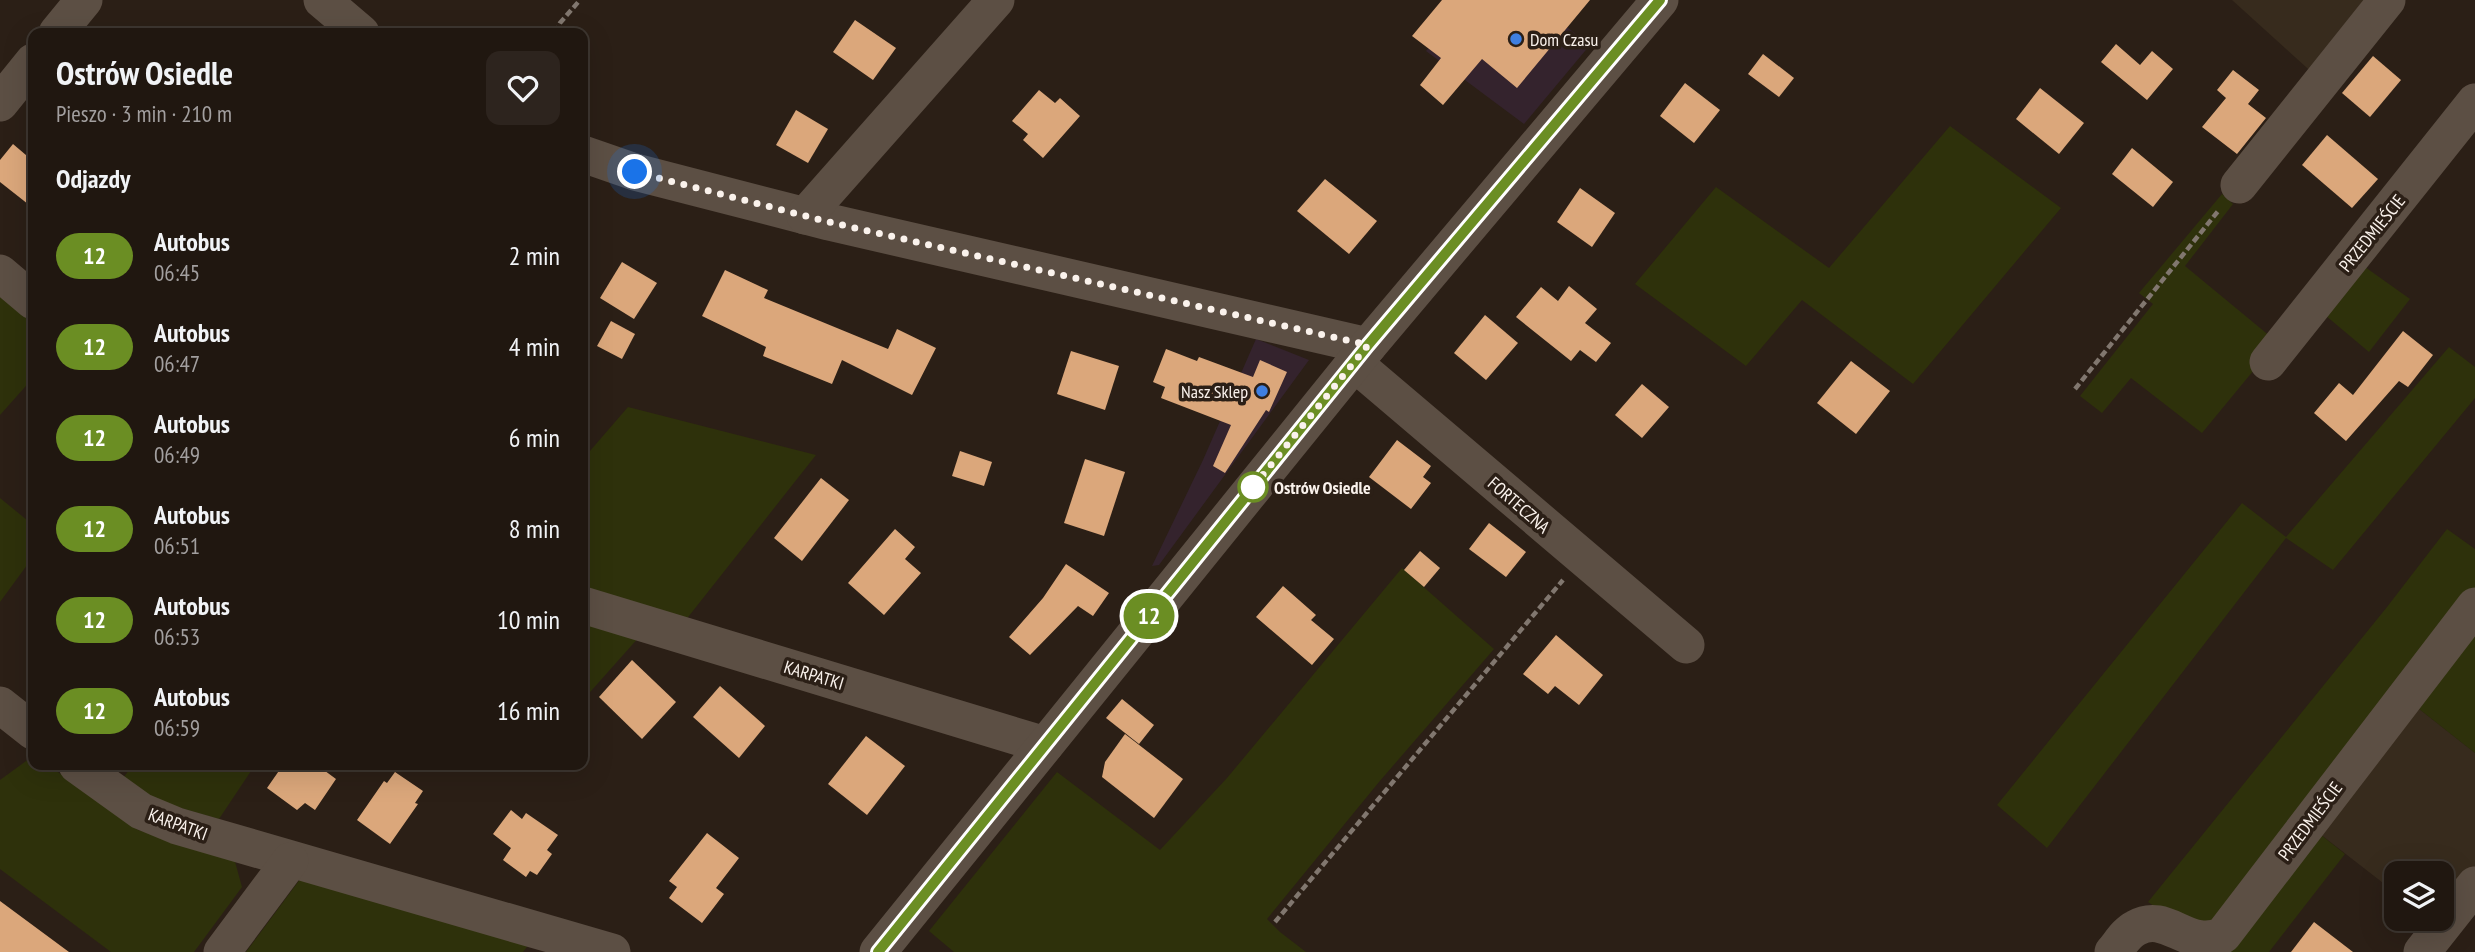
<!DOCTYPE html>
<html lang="pl">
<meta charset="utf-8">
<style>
body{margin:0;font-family:"PT Sans Narrow",sans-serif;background:#2d241e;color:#f1f3f6;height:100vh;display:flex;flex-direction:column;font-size:26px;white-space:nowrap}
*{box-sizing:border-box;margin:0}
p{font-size:23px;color:#a29f9f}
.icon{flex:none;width:38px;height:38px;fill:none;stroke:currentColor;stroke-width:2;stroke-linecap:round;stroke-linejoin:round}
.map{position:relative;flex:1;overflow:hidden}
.drawer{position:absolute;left:28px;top:28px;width:560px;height:742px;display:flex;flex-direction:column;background:#201710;border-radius:14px;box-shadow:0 7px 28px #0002,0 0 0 2px #3d3630}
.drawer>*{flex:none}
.badge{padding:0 14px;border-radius:23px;font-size:24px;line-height:46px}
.controls{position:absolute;left:2384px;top:861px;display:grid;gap:14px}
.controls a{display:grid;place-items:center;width:70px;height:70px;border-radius:14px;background:#201710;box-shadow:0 7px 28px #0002,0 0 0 2px #3d3630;font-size:35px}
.you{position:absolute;width:35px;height:35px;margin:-18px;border:5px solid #fff;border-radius:50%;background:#1a73e8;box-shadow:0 0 0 10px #1a73e833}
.map>.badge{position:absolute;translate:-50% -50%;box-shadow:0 0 0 4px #fff}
h2{padding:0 28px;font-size:26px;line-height:63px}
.round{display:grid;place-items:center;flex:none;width:74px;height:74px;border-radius:14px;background:#2d241e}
.headline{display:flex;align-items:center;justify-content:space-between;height:119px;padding:0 28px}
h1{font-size:33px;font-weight:700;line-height:52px}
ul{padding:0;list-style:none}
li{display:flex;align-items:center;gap:21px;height:91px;padding:0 28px}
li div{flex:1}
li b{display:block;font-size:26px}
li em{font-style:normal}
li .badge{min-width:77px;font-weight:700;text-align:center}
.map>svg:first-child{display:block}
.commercial{fill:#34232d}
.industrial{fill:#372b1d}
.green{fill:#2e310b}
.building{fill:#dba77b}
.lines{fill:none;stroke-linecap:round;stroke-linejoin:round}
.path{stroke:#81776f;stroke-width:4.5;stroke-dasharray:7 3.5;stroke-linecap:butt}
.minor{stroke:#5c4f44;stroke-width:37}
.line-casing{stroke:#fff;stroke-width:16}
.line{stroke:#6b8e23;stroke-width:10}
.walk{stroke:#faf2ec;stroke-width:7;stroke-dasharray:0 12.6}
.shop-dot{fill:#3f7fe0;stroke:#2b1f16;stroke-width:2.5}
.stop-dot{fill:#fff;stroke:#6b8e23;stroke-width:3.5}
.labels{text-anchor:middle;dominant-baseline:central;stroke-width:7;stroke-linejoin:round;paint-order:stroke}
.poi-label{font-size:18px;fill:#faf2ec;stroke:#2b1f16;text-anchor:start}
.street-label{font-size:18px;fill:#faf2ec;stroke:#2b1f16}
.stop-label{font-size:18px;font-weight:bold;fill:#faf2ec;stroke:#2b1f16;text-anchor:start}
</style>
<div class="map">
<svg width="2475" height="952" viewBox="0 0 2475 952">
<rect width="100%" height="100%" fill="#2b1f16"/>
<!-- commercial -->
<g class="commercial">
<path d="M1467,0H1532L1590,45L1524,124L1426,51Z"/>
<path d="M1256,339L1309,360L1159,565L1152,566L1203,460Z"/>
</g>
<!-- industrial -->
<g class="industrial">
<path d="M2232,0H2394L2327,86Z"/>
<path d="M2409,701L2475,753V870L2441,913V873H2396V893L2311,827Z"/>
</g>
<!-- green -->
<g class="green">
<path d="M1950,126L2061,208L1913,384L1802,300L1746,366L1635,284L1716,187L1829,268Z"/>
<path d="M2222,194L2233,204L2185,266L2277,342L2202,433L2131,378L2102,413L2080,396L2153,304L2139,293Z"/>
<path d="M2358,262L2410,299L2369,352L2319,310Z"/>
<path d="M0,293L33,322V378L0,415Z"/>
<path d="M2449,347L2475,367V398L2333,570L2286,538L2047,848L1997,805L2242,503L2286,537Z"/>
<path d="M628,407L816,455L685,621L583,590V459Z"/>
<path d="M0,498L33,525V557L0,602Z"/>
<path d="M2447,529L2475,549V589L2210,931L2188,929L2148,902L2387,607Z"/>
<path d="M1402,568L1494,649L1379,782L1267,919L1280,932L1306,952H954L929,931L1057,772L1160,850L1227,778Z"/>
<path d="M583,618L640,636L583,700Z"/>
<path d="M2475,619V753L2409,701Z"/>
<path d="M33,756V765H48L138,830L234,858L242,887L194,952H111L0,869V780Z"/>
<path d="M133,765H255L219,819L149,799L123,778Z"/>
<path d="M2311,827L2345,854L2269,952H2228Z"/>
<path d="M301,878L530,943L523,952H246Z"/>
</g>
<!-- building -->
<g class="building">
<path d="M1442,0H1590L1517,88L1482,59L1443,105L1420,85L1441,58L1412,36Z"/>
<path d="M855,20L896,48L873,80L833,52Z"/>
<path d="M2116,44L2140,65L2152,51L2173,69L2147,100L2101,62Z"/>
<path d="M1763,54L1794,78L1779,97L1748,74Z"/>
<path d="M2373,56L2401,80L2370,117L2342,93Z"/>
<path d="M2233,70L2259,90L2248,104L2266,118L2237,154L2202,127L2226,98L2217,90Z"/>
<path d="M1685,83L1720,110L1694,143L1660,116Z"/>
<path d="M2040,88L2084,123L2059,154L2016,119Z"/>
<path d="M1039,90L1055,103L1060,98L1080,116L1043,158L1023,140L1028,134L1012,121Z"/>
<path d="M796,110L828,129L808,163L776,145Z"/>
<path d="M2327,135L2378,179L2352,208L2302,165Z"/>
<path d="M13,144L33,161V208L0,182V160Z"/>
<path d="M2132,148L2173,182L2153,207L2112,174Z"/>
<path d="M1325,179L1377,221L1349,254L1297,211Z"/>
<path d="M1580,188L1615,213L1592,247L1557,222Z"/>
<path d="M622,262L657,283L634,319L600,298Z"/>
<path d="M725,270L768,290L764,298L888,349L897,329L936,348L912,395L842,360L832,384L763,356L766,347L702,316Z"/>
<path d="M1569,286L1597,309L1585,323L1611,343L1596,362L1580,350L1571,361L1516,317L1541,287L1558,301Z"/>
<path d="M1485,315L1518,343L1486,380L1454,353Z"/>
<path d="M611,321L635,334L622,359L597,346Z"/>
<path d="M2403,331L2433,355L2408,387L2399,381L2346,441L2314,413L2339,383L2353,395Z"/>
<path d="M1166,349L1197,361L1199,357L1253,377L1260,360L1287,372L1269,412L1266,410L1225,473L1213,466L1231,425L1161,398L1165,387L1153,382Z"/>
<path d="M1071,351L1119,366L1105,410L1057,394Z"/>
<path d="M1851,361L1890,391L1856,434L1817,403Z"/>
<path d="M1642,384L1669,407L1642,438L1615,415Z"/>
<path d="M1397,440L1431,466L1423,477L1431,483L1411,509L1369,477Z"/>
<path d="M960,451L992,462L984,486L952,476Z"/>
<path d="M1085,459L1125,472L1104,536L1064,523Z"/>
<path d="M821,478L849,500L802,561L774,538Z"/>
<path d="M1489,523L1526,552L1506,577L1469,549Z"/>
<path d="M895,529L915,547L905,559L921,573L884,615L848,583Z"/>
<path d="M1420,551L1440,568L1424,587L1404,570Z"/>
<path d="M1066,564L1109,593L1093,616L1078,606L1030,655L1009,637L1043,598Z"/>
<path d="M1283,586L1316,615L1311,620L1334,639L1312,665L1256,617Z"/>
<path d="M1556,635L1603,675L1579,705L1555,686L1548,694L1523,674Z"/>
<path d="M632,660L676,702L642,739L599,697Z"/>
<path d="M720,686L765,726L739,758L693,717Z"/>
<path d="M1122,699L1154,725L1139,744L1106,718Z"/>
<path d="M1125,734L1183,779L1154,818L1102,777L1105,762Z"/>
<path d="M866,736L905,766L867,815L828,784Z"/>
<path d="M283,765H317L336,779L315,810L305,803L297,810L267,788Z"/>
<path d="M395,772L423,791L415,803L418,804L390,844L357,820L384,781L387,783Z"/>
<path d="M511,810L522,819L526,813L558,835L547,850L552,854L537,875L530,871L526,877L503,860L511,848L493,834Z"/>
<path d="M707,833L739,858L716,888L724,894L702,923L669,898L677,887L669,881Z"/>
<path d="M0,901L69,952H0Z"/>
<path d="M2314,922L2353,952H2291Z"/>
</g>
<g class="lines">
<!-- path -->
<g class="path">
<path d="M555,33L560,23L580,0"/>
<path d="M2075,389L2219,210"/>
<path d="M1275,922L1563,580"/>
</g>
<!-- minor -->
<g class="minor">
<path d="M322,0L361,33"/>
<path d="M57,33L84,0"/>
<path d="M0,103L33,62"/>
<path d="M583,154L635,172L829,222L1368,346"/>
<path d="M2239,185L2387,0"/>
<path d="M805,216L996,0"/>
<path d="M0,273L33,301"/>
<path d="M2268,362L2475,102"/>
<path d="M1354,363L1686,645"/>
<path d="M583,605L1045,745"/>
<path d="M0,705L33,731"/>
<path d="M77,765L141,811L177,826L612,952"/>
<path d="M222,952L290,861"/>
<path d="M878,952L1368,346L1660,0"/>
<path d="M2113,952C2120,944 2126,933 2136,928C2167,910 2188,952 2223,935L2475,606"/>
<path d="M2422,952L2475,885"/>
</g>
</g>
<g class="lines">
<defs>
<path id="line" d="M878,952L1368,345L1660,0"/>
</defs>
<!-- line casing -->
<use href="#line" class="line-casing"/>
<!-- line -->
<use href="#line" class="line"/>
<!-- walk -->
<path class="walk" d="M635,172L829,222L1368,345L1253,487"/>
</g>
<!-- markers -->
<g class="shop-dot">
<circle cx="1516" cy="39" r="7"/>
<circle cx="1262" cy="391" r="7"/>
</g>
<circle class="stop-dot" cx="1253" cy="487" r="14"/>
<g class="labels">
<!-- poi labels -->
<g class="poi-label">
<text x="1530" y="39">Dom Czasu</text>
<text x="1248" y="391" text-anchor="end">Nasz Sklep</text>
</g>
<!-- street labels -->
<g class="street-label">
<text transform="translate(2372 233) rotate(-51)">PRZEDMIEŚCIE</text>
<text transform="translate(1519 505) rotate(41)">FORTECZNA</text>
<text transform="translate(814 675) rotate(17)">KARPATKI</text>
<text transform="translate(2310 821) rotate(-53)">PRZEDMIEŚCIE</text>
<text transform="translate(178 824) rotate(20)">KARPATKI</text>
</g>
<!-- stop labels -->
<g class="stop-label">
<text x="1274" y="487">Ostrów Osiedle</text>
</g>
</g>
</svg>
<div class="controls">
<a><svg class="icon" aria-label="layers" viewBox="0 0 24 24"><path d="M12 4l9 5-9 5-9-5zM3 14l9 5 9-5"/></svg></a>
</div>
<div class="you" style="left:635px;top:172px"></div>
<b class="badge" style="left:1149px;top:616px;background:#6b8e23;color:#fff">12</b>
<section class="drawer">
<div class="headline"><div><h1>Ostrów Osiedle</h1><p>Pieszo · 3 min · 210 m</p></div><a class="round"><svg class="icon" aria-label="heart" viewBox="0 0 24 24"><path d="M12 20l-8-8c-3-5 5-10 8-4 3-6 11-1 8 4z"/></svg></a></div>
<h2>Odjazdy</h2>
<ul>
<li><span class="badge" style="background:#6b8e23;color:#fff">12</span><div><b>Autobus</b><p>06:45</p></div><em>2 min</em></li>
<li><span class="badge" style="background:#6b8e23;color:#fff">12</span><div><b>Autobus</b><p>06:47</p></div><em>4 min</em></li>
<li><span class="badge" style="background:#6b8e23;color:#fff">12</span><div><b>Autobus</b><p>06:49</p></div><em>6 min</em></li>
<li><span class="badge" style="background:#6b8e23;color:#fff">12</span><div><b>Autobus</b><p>06:51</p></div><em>8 min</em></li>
<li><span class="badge" style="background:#6b8e23;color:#fff">12</span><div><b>Autobus</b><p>06:53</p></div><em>10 min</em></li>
<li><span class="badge" style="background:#6b8e23;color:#fff">12</span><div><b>Autobus</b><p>06:59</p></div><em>16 min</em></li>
</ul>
</section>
</div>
